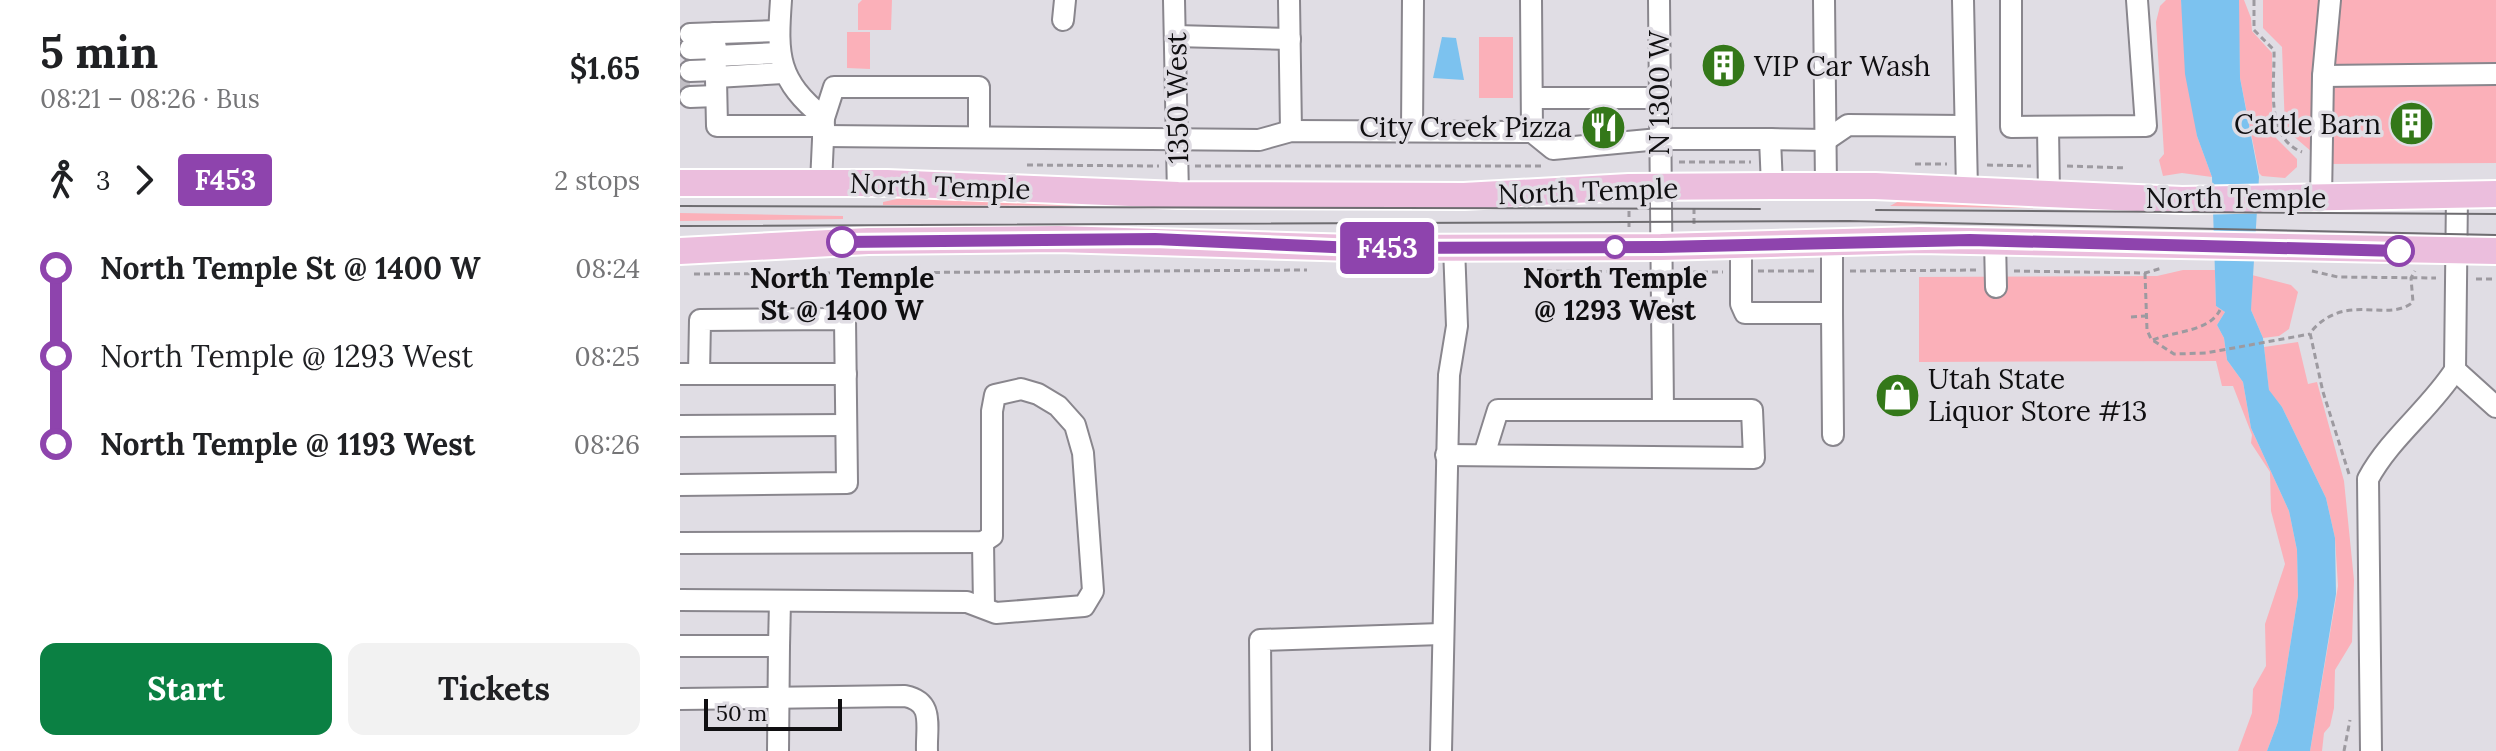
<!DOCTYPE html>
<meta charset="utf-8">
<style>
body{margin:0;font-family:Lora,serif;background:#f2f2f2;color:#202124;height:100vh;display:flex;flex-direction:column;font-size:30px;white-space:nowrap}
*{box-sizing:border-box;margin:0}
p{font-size:26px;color:#757577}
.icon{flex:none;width:44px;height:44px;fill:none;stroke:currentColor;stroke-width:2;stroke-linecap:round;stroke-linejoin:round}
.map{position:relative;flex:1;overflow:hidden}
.side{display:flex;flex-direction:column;background:#fff;width:680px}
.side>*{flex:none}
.badge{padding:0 16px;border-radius:6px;font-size:28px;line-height:52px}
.scale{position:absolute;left:24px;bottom:20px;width:138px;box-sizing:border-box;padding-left:8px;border:4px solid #100f11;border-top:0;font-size:22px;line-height:28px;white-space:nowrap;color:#100f11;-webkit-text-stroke:6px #e0dde4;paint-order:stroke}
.map>.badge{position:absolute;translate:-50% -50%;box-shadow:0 0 0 4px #fff}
.legs{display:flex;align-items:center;gap:12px;height:88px;padding:0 40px;font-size:26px}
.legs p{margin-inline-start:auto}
.overview{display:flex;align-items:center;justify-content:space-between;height:136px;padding:0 40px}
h1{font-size:44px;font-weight:700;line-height:60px}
.cta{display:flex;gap:16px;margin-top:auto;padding:16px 40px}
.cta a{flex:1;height:92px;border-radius:16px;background:#0b8043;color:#fff;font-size:32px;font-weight:700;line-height:92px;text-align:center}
.cta a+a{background:#f2f2f2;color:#202124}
ul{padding:0 40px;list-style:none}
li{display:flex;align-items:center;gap:28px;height:88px;font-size:30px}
li i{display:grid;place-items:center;width:12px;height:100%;margin:0 10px;background:currentColor}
li i::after{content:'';width:20px;height:20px;margin:-10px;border:6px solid;border-radius:50%;background:#fff}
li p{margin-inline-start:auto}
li:first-child i{background:linear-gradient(#0000 50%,currentColor 0)}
li:last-child i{background:linear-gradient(currentColor 50%,#0000 0)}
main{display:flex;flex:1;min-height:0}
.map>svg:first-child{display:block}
.green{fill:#fbb0b9}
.water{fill:#7cc2ef}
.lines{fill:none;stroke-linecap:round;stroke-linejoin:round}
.minor-tunnel{stroke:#c1bec4;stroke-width:20;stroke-dasharray:20 10;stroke-linecap:butt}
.minor-casing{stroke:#89868d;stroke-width:24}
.major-casing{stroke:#fff;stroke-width:30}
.path{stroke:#9d9aa0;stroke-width:3;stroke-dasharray:6 4;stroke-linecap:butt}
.minor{stroke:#fff;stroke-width:20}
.major{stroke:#ebbedd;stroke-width:26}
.tram{stroke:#6f6d71;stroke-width:2}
.line-1-casing{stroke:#fff;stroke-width:18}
.line-1{stroke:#8e44ad;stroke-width:12}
.stop-1-dot{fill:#fff;stroke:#8e44ad;stroke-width:4}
.labels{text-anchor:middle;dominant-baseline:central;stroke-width:7;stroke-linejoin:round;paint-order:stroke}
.poi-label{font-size:28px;fill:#100f11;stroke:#e0dde4;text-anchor:start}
.street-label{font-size:28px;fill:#100f11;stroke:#e0dde4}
.stop-label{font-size:28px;font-weight:bold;fill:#100f11;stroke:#e0dde4}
</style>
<main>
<section class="side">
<div class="overview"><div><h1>5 min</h1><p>08:21 – 08:26 · Bus</p></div><b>$1.65</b></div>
<div class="legs"><svg class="icon" aria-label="walk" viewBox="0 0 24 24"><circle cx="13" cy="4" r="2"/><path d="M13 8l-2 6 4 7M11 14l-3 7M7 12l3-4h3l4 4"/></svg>3<svg class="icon" aria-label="forward" viewBox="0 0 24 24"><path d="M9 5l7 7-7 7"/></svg><b class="badge" style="background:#8e44ad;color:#fff">F453</b><p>2 stops</p></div>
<ul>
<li><i style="color:#8e44ad"></i><b>North Temple St @ 1400 W</b><p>08:24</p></li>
<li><i style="color:#8e44ad"></i><span>North Temple @ 1293 West</span><p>08:25</p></li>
<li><i style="color:#8e44ad"></i><b>North Temple @ 1193 West</b><p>08:26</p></li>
</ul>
<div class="cta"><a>Start</a><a>Tickets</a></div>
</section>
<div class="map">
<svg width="1816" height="751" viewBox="0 0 1816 751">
<rect width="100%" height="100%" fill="#e0dde4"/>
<!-- green -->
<g class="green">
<path d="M182,0H212L211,30H178V4Z"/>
<path d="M1486,0H1501L1517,136L1532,177L1502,173L1483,176L1479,160L1484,154L1476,22L1480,6Z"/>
<path d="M1558,0H1564L1571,18L1572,31L1592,53V128L1596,138L1617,159V167L1605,178L1582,176L1579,173L1560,78Z"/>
<path d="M1583,0H1816V163L1646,164L1605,129L1602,47L1583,28Z"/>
<path d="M167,32H190V69L167,68Z"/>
<rect x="799" y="37" width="34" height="61"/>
<path d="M240,194L449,206L203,205V202Z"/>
<path d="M1221,200L1412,206L1411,209L1210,206Z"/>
<path d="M0,213L163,216V219L0,221Z"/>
<path d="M1503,270H1535L1536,306L1545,312L1537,325L1544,338L1547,360L1563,382L1571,428L1609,511L1617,550L1618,596L1598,722L1587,751H1558L1572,713L1573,689L1586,666L1585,624L1605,564L1591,511L1590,472L1571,443L1572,435L1553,386H1542L1536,361L1239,362V277L1477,276Z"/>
<path d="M1572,275L1611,285L1618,292L1609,329L1599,336L1583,338L1571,310Z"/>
<path d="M1618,342L1628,384L1637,382L1664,481L1674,580L1672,642L1655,670L1654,708L1650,726L1644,733L1642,751H1630L1658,586L1655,538L1646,498L1602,407L1589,391L1584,347Z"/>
</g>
<!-- water -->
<g class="water">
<path d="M1501,0H1559L1560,78L1579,177L1571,310L1583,338L1589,390L1602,407L1646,498L1655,538L1656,594L1630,751H1587L1598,722L1618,596L1617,550L1609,511L1571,428L1563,382L1547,360L1544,338L1537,325L1545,312L1536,306L1532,177L1517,136L1505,74Z"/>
<path d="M762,37L776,38L784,80L753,78Z"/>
</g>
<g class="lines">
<!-- minor-tunnel -->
<path class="minor-tunnel" d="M0,84H10"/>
<defs>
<g id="minor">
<path d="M101,0C97,56 97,80 144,118"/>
<path d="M494,0L498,195"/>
<path d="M609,0L611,131"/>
<path d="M851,0L852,132"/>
<path d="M979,0L983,410"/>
<path d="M1144,0L1146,186"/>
<path d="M1283,0L1287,190"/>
<path d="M1331,0V127L1466,126L1457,0"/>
<path d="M383,20L385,0"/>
<path d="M35,33L37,126H144"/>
<path d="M10,34L99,31"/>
<path d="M495,36L610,39"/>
<path d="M10,49L36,48"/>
<path d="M36,56L99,53"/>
<path d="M10,71L36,70"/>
<path d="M1643,76L1816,74"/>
<path d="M36,77L103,73"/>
<path d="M10,97L36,96"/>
<path d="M852,98H978"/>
<path d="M1368,128L1369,194"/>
<path d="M732,130L733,0"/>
<path d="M143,136L579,140L611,131L852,132L873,149L979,139H1090L1092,186"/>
<path d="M1090,139L1146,140L1168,125L1285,126"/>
<path d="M141,183L144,118L154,87H299V135"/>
<path d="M1641,199L1643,76L1650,0"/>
<path d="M1315,240L1316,287"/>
<path d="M1061,245V304L1065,313H1152V243"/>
<path d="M1152,313L1153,435"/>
<path d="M1775,370L1777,195"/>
<path d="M1775,370L1816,407"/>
<path d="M0,374H166"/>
<path d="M0,426L166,425"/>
<path d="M766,455L1074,458L1072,410H818L804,455"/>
<path d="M0,485L167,483L165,319L20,320L19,374"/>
<path d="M303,542L304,607"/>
<path d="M0,543L303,542L312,536V411L315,395L341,389L358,394L378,406L395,425L403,453L413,591L404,606L316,613L287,602L0,600"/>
<path d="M0,646H99L98,751"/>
<path d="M99,646L100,601"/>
<path d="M0,699L225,696C255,702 246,726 247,751"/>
<path d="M581,751L580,640L761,634"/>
<path d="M761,751L769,375L777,326L774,247"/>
<path d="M1691,751L1688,479C1710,438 1750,409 1775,370"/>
</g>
<g id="major">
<path d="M0,183H207L498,195L784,196L949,187L1092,186H1195L1502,200L1816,194"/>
<path d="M0,251L188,241L378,239L675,248L981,247L1239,240L1816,251"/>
</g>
</defs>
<!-- minor casing -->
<use href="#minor" class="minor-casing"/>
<!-- major casing -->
<use href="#major" class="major-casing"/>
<!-- path -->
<g class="path">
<path d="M1574,0V30L1594,50C1595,84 1584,137 1622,152"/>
<path d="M999,162H1071"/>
<path d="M1235,164H1267"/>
<path d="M347,165L479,166"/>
<path d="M1307,165L1351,166"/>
<path d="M515,166H863"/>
<path d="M1387,166L1447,168"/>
<path d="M1014,208V224"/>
<path d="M949,211V227"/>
<path d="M866,271L963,272"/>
<path d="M1078,271H1135"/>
<path d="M1170,271L1299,270"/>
<path d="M1334,271L1465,273L1482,268"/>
<path d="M1632,271L1658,277L1756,278"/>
<path d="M1002,272H1043"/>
<path d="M1465,273L1467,330L1471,339L1494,354L1526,353L1630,334"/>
<path d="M14,274L627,270"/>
<path d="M1796,279H1816"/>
<path d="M1451,317L1466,316"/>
<path d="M1473,340C1494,331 1529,332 1540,310"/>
<path d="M1669,474L1643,392L1630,333C1665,290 1707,324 1733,302L1731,278L1735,271"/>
<path d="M1664,751L1670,720"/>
</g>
<!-- minor -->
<use href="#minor" class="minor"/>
<!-- major -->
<use href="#major" class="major"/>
<!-- tram -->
<g class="tram">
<path d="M0,206L1080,209"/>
<path d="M1196,210L1816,214"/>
<path d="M0,226L1169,221L1816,235"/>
</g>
</g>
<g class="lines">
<defs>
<path id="line-1" d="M162,242L475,239L675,248L981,247L1290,240L1719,251"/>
</defs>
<!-- line-1 casing -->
<use href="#line-1" class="line-1-casing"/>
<!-- line-1 -->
<use href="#line-1" class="line-1"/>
</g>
<!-- icons -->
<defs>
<symbol id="building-disc" viewBox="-11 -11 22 22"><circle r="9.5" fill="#347819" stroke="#e0dde4"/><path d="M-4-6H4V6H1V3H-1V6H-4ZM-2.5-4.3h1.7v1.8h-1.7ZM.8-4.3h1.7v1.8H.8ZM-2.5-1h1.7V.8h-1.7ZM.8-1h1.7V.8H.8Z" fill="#fff"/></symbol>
<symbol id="restaurant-disc" viewBox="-11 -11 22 22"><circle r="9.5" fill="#347819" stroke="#e0dde4"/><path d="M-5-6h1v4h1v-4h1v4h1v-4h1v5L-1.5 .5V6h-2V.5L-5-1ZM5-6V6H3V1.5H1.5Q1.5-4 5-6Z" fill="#fff"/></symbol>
<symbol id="shop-disc" viewBox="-11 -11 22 22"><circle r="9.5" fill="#347819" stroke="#e0dde4"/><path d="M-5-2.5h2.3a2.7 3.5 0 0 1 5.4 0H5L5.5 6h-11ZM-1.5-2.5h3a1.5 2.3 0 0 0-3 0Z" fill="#fff"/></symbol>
</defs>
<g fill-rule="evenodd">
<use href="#building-disc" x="1018" y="40" width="51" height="51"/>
<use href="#building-disc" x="1706" y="98" width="51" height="51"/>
<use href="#restaurant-disc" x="898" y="102" width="51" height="51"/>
<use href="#shop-disc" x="1192" y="370" width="51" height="51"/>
</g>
<!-- markers -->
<g class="stop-1-dot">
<circle cx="162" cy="242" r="14"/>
<circle cx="935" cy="247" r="10"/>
<circle cx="1719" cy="251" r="14"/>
</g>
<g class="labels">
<!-- poi labels -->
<g class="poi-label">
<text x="1074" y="66">VIP Car Wash</text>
<text x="1701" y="124" text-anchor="end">Cattle Barn</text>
<text x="892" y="127" text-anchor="end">City Creek Pizza</text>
<text x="1248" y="379">Utah State<tspan x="1248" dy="32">Liquor Store #13</tspan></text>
</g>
<!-- street labels -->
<g class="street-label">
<text transform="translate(979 93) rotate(-90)">N 1300 W</text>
<text transform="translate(497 98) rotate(-91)">1350 West</text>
<text transform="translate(260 186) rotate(2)">North Temple</text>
<text transform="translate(908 191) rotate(-2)">North Temple</text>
<text x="1556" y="198">North Temple</text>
</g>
<!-- stop labels -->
<g class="stop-label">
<text x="162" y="278">North Temple<tspan x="162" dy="32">St @ 1400 W</tspan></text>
<text x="935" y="278">North Temple<tspan x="935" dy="32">@ 1293 West</tspan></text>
</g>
</g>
</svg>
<div class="scale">50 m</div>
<b class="badge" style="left:707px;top:248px;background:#8e44ad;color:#fff">F453</b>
</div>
</main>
